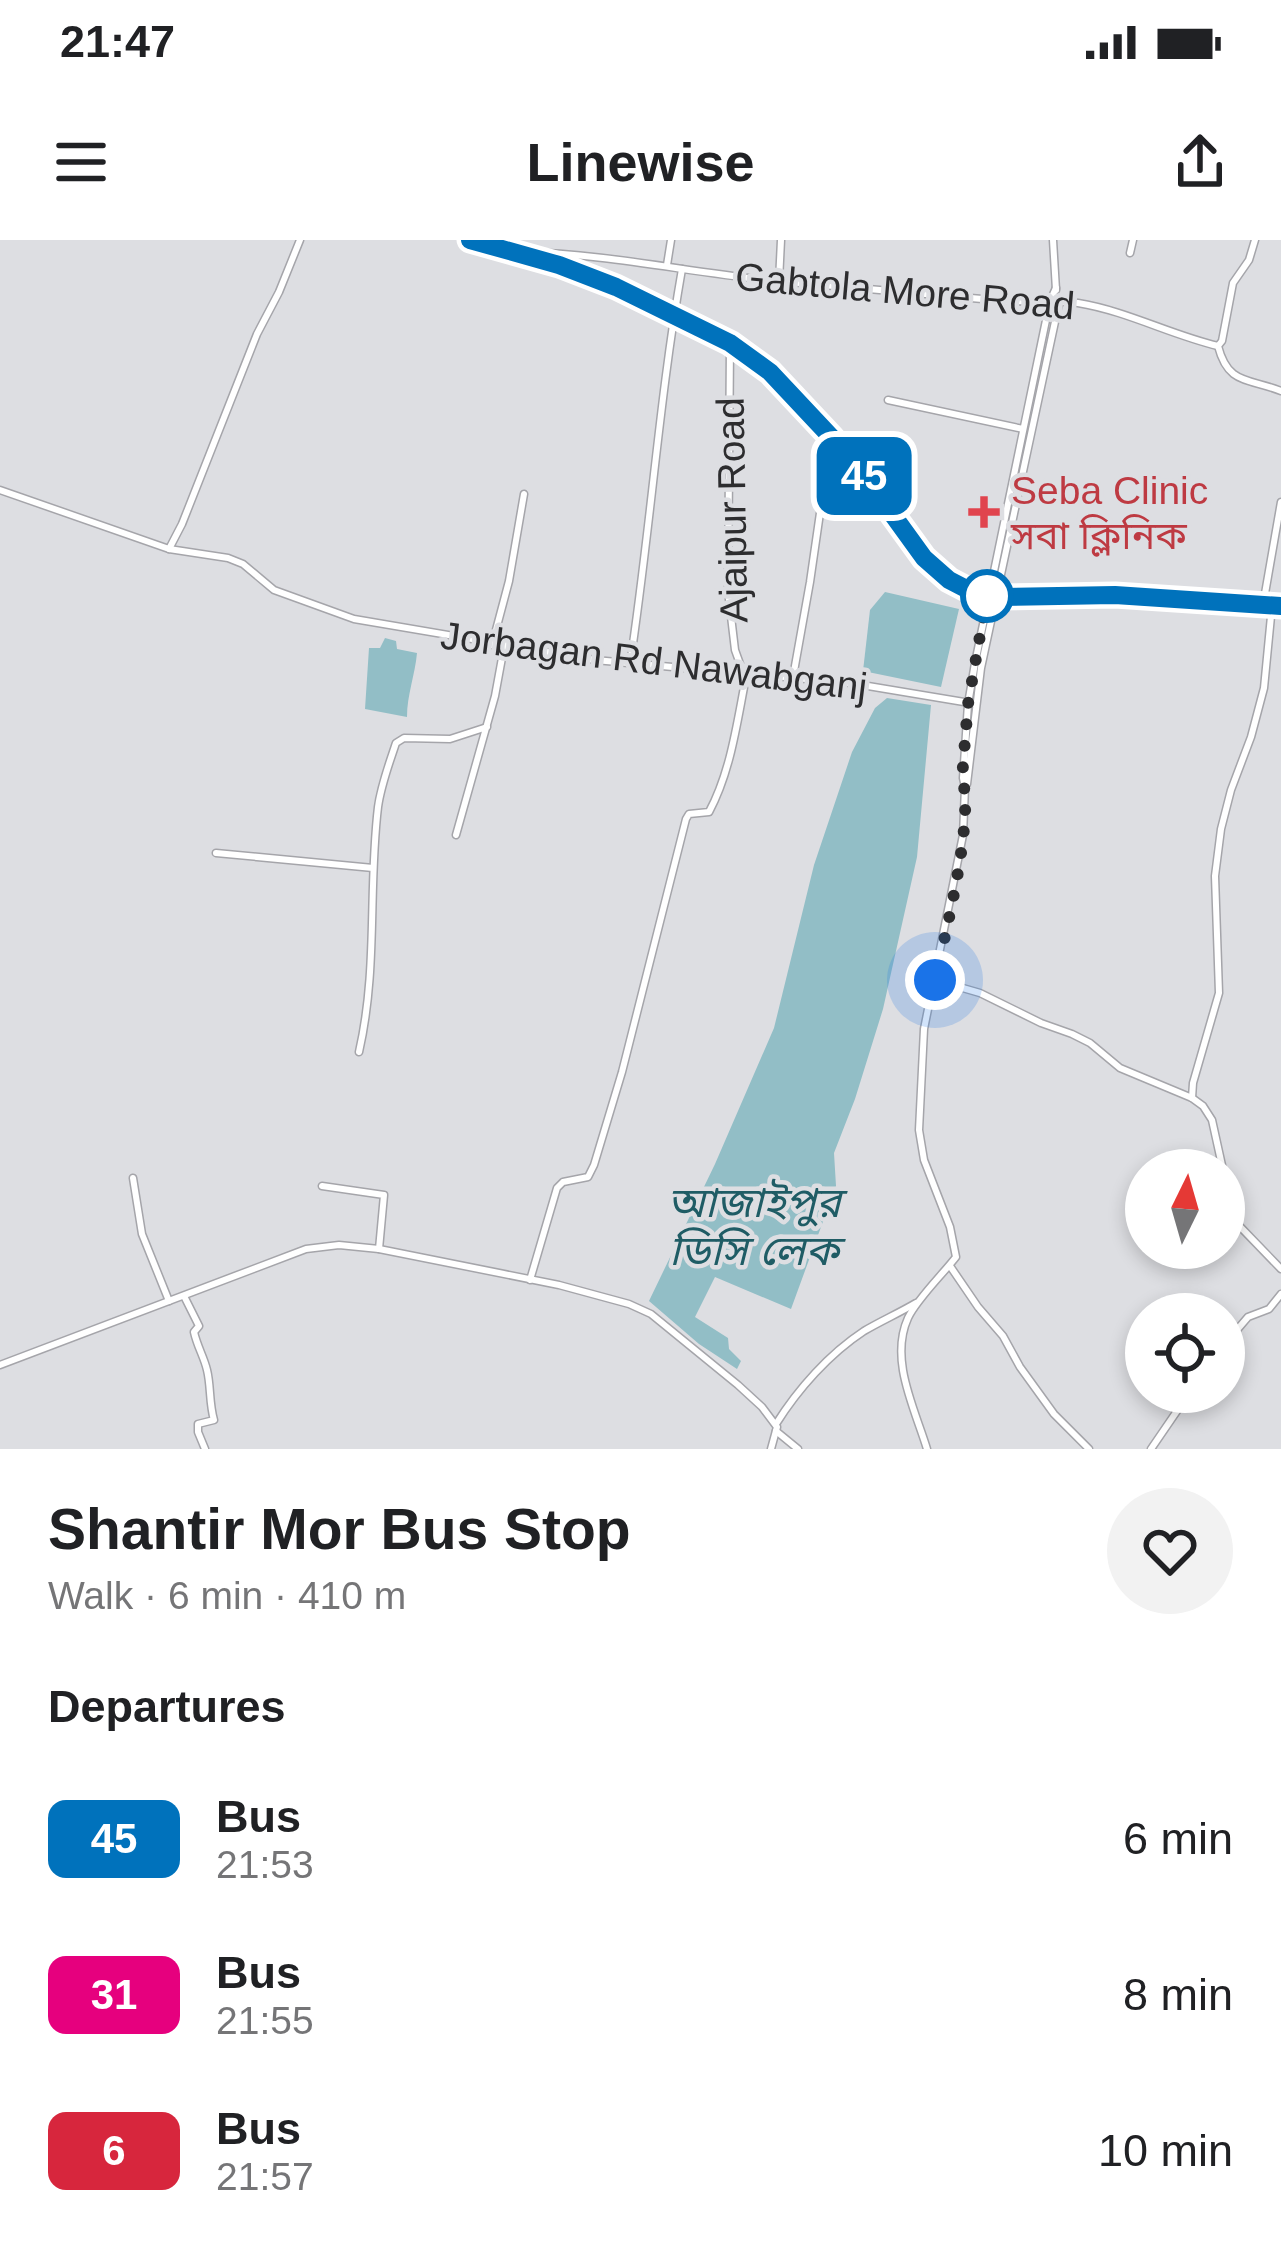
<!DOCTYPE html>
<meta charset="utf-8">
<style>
body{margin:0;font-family:Helvetica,"Noto Sans Bengali",sans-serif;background:#f2f2f2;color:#202124;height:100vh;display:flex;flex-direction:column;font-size:45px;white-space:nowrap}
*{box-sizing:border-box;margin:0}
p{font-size:39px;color:#757577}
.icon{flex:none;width:66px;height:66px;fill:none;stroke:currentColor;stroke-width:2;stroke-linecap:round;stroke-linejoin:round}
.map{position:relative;height:1209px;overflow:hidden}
.panel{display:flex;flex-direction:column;background:#fff;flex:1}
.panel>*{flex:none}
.badge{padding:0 24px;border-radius:18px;font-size:42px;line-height:78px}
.needle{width:78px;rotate:5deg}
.controls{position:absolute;left:1125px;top:909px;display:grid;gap:24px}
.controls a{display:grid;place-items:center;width:120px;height:120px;border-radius:50%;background:#fff;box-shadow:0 6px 18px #0003;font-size:60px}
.you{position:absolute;width:60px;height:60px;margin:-30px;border:9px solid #fff;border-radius:50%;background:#1a73e8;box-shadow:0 0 0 18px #1a73e833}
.map>.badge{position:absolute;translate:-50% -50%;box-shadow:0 0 0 6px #fff}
h2{padding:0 48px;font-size:45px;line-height:108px}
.round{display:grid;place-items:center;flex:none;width:126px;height:126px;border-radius:63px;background:#f2f2f2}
.head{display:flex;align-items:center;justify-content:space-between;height:204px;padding:0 48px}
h1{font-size:57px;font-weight:700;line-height:90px}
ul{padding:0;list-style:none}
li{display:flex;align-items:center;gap:36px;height:156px;padding:0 48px}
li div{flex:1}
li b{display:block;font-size:45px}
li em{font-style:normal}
li .badge{min-width:132px;font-weight:700;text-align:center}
.status{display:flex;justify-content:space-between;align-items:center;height:84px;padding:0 60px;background:#fff;direction:ltr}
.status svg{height:33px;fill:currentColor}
header{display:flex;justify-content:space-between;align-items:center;height:156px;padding:0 48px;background:#fff;font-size:54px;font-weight:700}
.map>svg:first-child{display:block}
.water{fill:#92bec6}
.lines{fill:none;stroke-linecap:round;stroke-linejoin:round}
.minor-casing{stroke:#a5a5aa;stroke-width:9}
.highway-casing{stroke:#b38e86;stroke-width:14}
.minor{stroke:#fff;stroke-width:6}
.highway{stroke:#fbc2b5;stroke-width:10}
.line-casing{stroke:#fff;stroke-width:27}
.line{stroke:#0072bc;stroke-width:18}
.walk{stroke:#2d2d2f;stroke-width:12;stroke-dasharray:0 21.6}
.health-dot{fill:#e0444e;stroke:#dddee2;stroke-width:4.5}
.stop-dot{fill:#fff;stroke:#0072bc;stroke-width:6}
.labels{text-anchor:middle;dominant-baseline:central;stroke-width:9;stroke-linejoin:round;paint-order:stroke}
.street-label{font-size:39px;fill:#2d2d2f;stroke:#dddee2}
.health-label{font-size:39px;fill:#be3a42;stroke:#dddee2;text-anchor:start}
.water-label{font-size:42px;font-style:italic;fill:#1f5c65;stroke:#dddee2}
</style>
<div class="status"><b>21:47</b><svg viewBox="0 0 49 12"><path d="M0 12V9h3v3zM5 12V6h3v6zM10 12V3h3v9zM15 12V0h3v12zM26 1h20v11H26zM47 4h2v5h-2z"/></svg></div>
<header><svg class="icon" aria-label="menu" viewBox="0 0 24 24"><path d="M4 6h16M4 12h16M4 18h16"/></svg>Linewise<svg class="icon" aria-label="share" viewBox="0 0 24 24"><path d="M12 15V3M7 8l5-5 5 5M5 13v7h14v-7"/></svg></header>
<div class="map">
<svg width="1281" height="1209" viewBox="0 0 1281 1209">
<rect width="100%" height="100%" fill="#dddee2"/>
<!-- water -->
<g class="water">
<path d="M885,352L959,369L941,447L863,431L870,370Z"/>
<path d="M385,398L396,401L397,409L417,413C415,435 407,455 407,477L365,469L369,408H380Z"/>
<path d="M887,458L931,465L917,617L883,769L855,859L834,913L836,946L791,1069L715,1037L695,1077L728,1098L729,1109L741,1121L737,1129L699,1104L649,1061L715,924L774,788L814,625L852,512L875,468Z"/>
</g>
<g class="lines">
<defs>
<g id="minor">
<path d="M1053,0L1056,50"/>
<path d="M1255,0L1249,20L1233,43L1222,101L1218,106C1228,145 1248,138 1281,151"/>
<path d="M523,12C609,14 692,33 777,41C853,47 929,55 1005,61C1030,62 1054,60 1078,63C1127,71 1171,95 1218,106"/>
<path d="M1130,13L1133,0"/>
<path d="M667,25L671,0"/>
<path d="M779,41L781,0"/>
<path d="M730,105L728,351L735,410L744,435"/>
<path d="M888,160L1023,189"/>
<path d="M0,250L169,309L228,318L243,324L274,350L354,379L595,420L850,443L976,464"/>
<path d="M169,309L182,284L257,94L279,52L300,0"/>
<path d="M1263,365L1281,262"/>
<path d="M492,405L509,341L524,254"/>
<path d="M630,424C650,293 659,160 682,29"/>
<path d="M793,437L810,342L831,197"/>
<path d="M967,544L981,428L1059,63"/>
<path d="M456,595L495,456L504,407"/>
<path d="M216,613L373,628"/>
<path d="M935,740L980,753L1041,783L1072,794L1090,803L1120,828L1192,858L1203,866L1212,880L1223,930"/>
<path d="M359,812C378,729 368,650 378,567C381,545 389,524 396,503L404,498L450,499L487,487"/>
<path d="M1192,858L1193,843L1219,753L1215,636L1221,589L1231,550L1251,497L1264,448L1272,366"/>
<path d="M133,938L142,994L169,1061"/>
<path d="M1224,938V950"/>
<path d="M322,946L384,955L379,1009"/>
<path d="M1224,970L1281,1029"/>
<path d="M950,1026L978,1067L1003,1096L1020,1127L1054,1174L1089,1209"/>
<path d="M530,1040L557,948L563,942L588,937L594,925L622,832L686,579L689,574L709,572C731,531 737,482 746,437"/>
<path d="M184,1056L199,1086L194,1092C197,1106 204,1117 207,1130C211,1146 209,1163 214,1180L198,1184V1192L205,1209"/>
<path d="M1224,1105L1248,1077L1269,1069L1281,1054"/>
<path d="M0,1125L306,1009L339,1005L379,1009L559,1045L629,1064L651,1074L738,1145L762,1167L777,1187L771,1209"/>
<path d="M776,1184C798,1149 829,1114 864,1091C881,1081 899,1073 916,1063"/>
<path d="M776,1191L798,1209"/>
<path d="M927,1209C915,1169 889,1120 908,1078C917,1059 942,1035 956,1017L950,987L924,920L919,890L924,789L963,595L965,547L963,538L968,464L975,423L1050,61L1056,48"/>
<path d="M1151,1209L1190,1152"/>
</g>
<path id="highway" d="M469,0C544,21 614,44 683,79C713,94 742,109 768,131C804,162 849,215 878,253C899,282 918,316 946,338C960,349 979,356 997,357L1115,355L1281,366"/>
</defs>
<!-- minor casing -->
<use href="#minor" class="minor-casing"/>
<!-- highway casing -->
<use href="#highway" class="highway-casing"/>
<!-- minor -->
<use href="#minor" class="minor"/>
<!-- highway -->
<use href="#highway" class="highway"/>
</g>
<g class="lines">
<defs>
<path id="line" d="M470,0L559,25L616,47L730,103L770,132L831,197L869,242L924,318L949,340L976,354L997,357L1115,355L1281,366"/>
</defs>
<!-- line casing -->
<use href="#line" class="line-casing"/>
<!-- line -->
<use href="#line" class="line"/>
<!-- walk -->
<path class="walk" d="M935,740C945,695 975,578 962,538L968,464L987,356"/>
</g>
<!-- markers -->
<path class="health-dot" d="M978 254h12v12h12v12h-12v12h-12v-12h-12v-12h12z"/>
<circle class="stop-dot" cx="987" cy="356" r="24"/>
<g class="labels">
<!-- street labels -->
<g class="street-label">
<text transform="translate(905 51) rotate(5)">Gabtola More Road</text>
<text transform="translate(732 270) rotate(-91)">Ajaipur Road</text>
<text transform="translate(654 421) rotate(7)">Jorbagan Rd Nawabganj</text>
</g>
<!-- health labels -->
<g class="health-label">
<text x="1011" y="250">Seba Clinic<tspan x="1011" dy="45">সবা ক্লিনিক</tspan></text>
</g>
<!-- water labels -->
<g class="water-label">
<text x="754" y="962">আজাইপুর<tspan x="754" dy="48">ডিসি লেক</tspan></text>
</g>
</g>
</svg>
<div class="controls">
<a><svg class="needle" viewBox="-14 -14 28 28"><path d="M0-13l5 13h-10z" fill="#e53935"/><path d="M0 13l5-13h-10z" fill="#757577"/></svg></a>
<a><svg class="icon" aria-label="locate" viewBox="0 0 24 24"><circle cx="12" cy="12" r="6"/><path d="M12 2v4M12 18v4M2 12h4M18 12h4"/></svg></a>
</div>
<div class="you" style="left:935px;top:740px"></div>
<b class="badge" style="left:864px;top:236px;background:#0072bc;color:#fff">45</b>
</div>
<section class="panel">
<div class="head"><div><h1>Shantir Mor Bus Stop</h1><p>Walk · 6 min · 410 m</p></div><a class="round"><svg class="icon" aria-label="heart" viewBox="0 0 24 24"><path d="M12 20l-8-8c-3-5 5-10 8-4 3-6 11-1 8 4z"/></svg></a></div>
<h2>Departures</h2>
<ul>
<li><span class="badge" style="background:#0072bc;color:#fff">45</span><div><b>Bus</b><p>21:53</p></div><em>6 min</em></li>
<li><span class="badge" style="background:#e6007e;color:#fff">31</span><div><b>Bus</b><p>21:55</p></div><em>8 min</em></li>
<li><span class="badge" style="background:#d7263d;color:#fff">6</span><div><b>Bus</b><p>21:57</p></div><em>10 min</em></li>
</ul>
</section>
